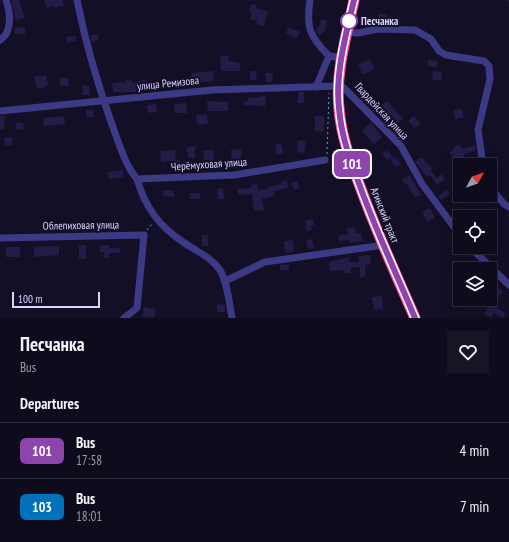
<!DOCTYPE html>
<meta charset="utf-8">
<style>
body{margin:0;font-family:"PT Sans Narrow",sans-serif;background:#171425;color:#f1f3f6;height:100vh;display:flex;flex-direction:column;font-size:15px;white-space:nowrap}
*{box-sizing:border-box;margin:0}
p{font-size:13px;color:#9b9ba3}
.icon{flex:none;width:22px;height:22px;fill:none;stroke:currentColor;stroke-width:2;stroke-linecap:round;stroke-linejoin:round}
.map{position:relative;height:318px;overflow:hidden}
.panel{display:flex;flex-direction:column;background:#0e0b1c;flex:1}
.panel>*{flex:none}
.badge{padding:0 8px;border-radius:6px;font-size:14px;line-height:26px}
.needle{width:26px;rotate:50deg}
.buttons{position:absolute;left:453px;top:158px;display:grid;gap:8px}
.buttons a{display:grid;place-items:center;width:44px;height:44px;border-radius:0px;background:#0e0b1c;box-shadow:0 4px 16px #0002,0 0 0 1px #2e2b3b;font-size:20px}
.scale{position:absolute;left:12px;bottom:10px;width:88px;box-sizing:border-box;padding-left:4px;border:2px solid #d9d4ff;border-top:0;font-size:11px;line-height:14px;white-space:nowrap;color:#d9d4ff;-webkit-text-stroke:3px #130f26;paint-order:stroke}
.map>.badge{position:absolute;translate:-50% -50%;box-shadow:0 0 0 2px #fff}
h2{padding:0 20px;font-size:15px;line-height:36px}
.round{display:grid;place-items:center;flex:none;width:42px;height:42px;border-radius:0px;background:#171425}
.head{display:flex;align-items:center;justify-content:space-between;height:68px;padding:0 20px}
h1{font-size:19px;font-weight:800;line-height:30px}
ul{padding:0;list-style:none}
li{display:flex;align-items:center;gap:12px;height:56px;padding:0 20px;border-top:1px solid #2e2b3b}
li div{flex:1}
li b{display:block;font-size:15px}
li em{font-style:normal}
li .badge{min-width:44px;font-weight:700;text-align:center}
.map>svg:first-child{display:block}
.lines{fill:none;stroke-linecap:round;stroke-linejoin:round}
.stream{stroke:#0c2248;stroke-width:2}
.building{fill:#241b47}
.path{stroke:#2fb8b0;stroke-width:1;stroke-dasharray:2 3;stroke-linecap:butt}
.minor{stroke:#3d3a85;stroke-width:7}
.highway{stroke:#ff4fa3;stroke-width:11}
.line-casing{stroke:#fff;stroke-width:9}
.line{stroke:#8e44ad;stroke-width:6}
.stop-dot{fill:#fff;stroke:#8e44ad;stroke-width:2}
.labels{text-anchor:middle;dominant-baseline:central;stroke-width:4;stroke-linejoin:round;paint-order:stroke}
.stop-label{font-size:11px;font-weight:bold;fill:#d9d4ff;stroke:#130f26;text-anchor:start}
.street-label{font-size:11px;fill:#d9d4ff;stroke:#130f26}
</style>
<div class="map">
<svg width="509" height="318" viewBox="0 0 509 318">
<rect width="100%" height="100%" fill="#130f26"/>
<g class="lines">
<!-- stream -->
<path class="stream" d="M507,0L509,1"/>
</g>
<!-- building -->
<g class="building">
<path d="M11,0H19L25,18L16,20Z"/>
<path d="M44,0H62L64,5L54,8L53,6L47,8Z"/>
<path d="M251,4L256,5V8L268,12L264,26L256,24L257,21L250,19L252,12L249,11Z"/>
<rect x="378" y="14" width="9" height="7"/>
<path d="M321,19L327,21L325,31L319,36L316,29L320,25Z"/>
<path d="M25,27V34H15V28Z"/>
<path d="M289,27L300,32L296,39L286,33Z"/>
<path d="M98,34L99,40L92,42L90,35Z"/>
<path d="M76,36V41L67,43L66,37Z"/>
<path d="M220,56H228L229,61L240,63V71H221Z"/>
<path d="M370,59L375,69L363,75L358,65Z"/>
<path d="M428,60L437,61V67L427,66Z"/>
<path d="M213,71L214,81L186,84V85L168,88L167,82L192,76V73Z"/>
<path d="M250,71H257L256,80H250Z"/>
<path d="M433,71L442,72L441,81L432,79Z"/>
<path d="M266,73H273L272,82H266Z"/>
<path d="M46,75L48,85H45L46,87L37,89L34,77Z"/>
<path d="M60,78H68L69,86H60Z"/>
<path d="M145,79L147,87L135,92H113L112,83L126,82V80H132V83Z"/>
<path d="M89,85L90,95H83L82,86Z"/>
<rect x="298" y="92" width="6" height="11"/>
<path d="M260,96H266L265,106L244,105V101H248V98L260,97Z"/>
<path d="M378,100L381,104L373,110L370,106Z"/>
<path d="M207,101L228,102V111H208Z"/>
<path d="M387,101L403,119L393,127L389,121L391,120L380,107Z"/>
<path d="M186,103L187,113H175L174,104Z"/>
<path d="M156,104L157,112L148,113L147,105Z"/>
<path d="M462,109L464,117L455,119L453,110Z"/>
<path d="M86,110H93L94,117H86Z"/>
<path d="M207,114L208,124L197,125L196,115Z"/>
<path d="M0,116H5L4,129H0Z"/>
<path d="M64,116L65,124L44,126L43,118Z"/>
<path d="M315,116H324V132L315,131Z"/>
<path d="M414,116L421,124L414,128L408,121Z"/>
<path d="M371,122L382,137L374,144L362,131Z"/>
<path d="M16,123H23L24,130L16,129Z"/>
<path d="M12,137V145H5L4,138Z"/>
<path d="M298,140L306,141L304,153L297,152Z"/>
<path d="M281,143L283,153L277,155L275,145Z"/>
<path d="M458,144L464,149L475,145L476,150L465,154L458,162L449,153Z"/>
<path d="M195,146V158H189L186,147Z"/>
<path d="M241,149L242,166H232L231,150Z"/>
<path d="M175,150L176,160L180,159L181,169L171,170V161L161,162L160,151Z"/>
<path d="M203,150H213L214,160H204Z"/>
<path d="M387,150L395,159L397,158L401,164L395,167L390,158L387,160L382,154Z"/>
<path d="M421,157L433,169L431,171L437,178L442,174L445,179L437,185L430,175L427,177L415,162Z"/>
<path d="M123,170V177L109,179L108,172Z"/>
<path d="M410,175L421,195L415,198L407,184L405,185L402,179Z"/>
<path d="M287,180L288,188L274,191L275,196L262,199L264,210L254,211L252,194L238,195L237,189L251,188V185L257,184L258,190L267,189V187L281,184V182Z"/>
<path d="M297,181L300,188L294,190L291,183Z"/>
<path d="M223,188L224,199H218L217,189Z"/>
<path d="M164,190L174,191V197L163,196Z"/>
<path d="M447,190L450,194L441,200L438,196Z"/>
<path d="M189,193H200V199H190Z"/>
<path d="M430,208L435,218L427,222L422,212Z"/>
<path d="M313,219L314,225L311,226L312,230L307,231L305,221Z"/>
<path d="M355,227L356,233H361L363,241L350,243L349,240L339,241V235L348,234L347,228Z"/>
<rect x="202" y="235" width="6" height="11"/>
<path d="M312,239L314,248L308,249L306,240Z"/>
<path d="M293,240L294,252L285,253L284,241Z"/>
<rect x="79" y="245" width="7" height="14"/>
<path d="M100,245H109V248H120V253H109V258H104V252H100Z"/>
<path d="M59,246V255L34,257V247Z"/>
<rect x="6" y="247" width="14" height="10"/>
<path d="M370,255L371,264L365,265V277L360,278V267H351V273H344L343,270L330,271L329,262L349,257V262H359V256Z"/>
<path d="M289,264V270H280V265Z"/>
<path d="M490,283L503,291L494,306L506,314L503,318L494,313L491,318L484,314L490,304Z"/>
<path d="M382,296L383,309L374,310L372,297Z"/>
<path d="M217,304L225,305V312H217Z"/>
<path d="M144,307L156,309L154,318L142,317Z"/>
</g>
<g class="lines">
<!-- path -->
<g class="path">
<path d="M327,154L329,93"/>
<path d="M332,159L340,157"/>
<path d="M147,230L153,223"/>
</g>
<!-- minor -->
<g class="minor">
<path d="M77,0C86,45 99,89 115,133C121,149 126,166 137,179"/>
<path d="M310,0C306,27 309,36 329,56L343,58"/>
<path d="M348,32L358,33L378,29L415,30L431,39L439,51L446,55L484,61L489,66L490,79L478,130L483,165"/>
<path d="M0,40C13,32 10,12 6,0"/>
<path d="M316,87L329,56"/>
<path d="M0,111L212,90L338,86L344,88L401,146L422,184L460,235"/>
<path d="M490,187L504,204L509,207"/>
<path d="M0,238L144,235L137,308L124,318"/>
<path d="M470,247L509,285"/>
<path d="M225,281L265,262L384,245"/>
<path d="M232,318C229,303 228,284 220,270C211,257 196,251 183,242C159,226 145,207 137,179L234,175L325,160"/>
</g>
<!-- highway -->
<path class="highway" d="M354,0C347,34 335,73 339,108C341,136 351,163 361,189C377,233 396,275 415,318"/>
</g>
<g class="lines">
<defs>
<path id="line" d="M354,0C346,34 335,73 339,108C341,136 351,163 361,189C377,233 397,275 415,318"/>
</defs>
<!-- line casing -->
<use href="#line" class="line-casing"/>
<!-- line -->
<use href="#line" class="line"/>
</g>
<!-- markers -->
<circle class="stop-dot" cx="349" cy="21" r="8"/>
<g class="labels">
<!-- stop labels -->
<g class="stop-label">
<text x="361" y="21">Песчанка</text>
</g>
<!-- street labels -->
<g class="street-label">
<text transform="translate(168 83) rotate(-6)">улица Ремизова</text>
<text transform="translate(382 111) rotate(47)">Гвардейская улица</text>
<text transform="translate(209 164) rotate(-4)">Черёмуховая улица</text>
<text transform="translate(385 215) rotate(68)">Агинский тракт</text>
<text transform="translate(81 225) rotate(-1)">Облепиховая улица</text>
</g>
</g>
</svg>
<div class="buttons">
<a><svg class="needle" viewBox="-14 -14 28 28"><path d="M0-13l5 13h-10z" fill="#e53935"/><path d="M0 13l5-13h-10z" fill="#9b9ba3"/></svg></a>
<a><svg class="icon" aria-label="locate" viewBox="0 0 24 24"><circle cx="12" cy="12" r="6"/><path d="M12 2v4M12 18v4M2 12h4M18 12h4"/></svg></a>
<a><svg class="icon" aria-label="layers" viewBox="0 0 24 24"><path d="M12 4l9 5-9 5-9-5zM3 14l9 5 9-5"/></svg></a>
</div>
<div class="scale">100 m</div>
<b class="badge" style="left:352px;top:164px;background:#8e44ad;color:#fff">101</b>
</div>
<section class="panel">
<div class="head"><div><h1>Песчанка</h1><p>Bus</p></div><a class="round"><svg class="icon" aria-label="heart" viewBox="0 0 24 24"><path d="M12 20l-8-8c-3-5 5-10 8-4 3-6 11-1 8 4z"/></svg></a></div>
<h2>Departures</h2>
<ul>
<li><span class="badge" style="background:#8e44ad;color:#fff">101</span><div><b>Bus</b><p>17:58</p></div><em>4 min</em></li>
<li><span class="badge" style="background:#0072bc;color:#fff">103</span><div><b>Bus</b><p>18:01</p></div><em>7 min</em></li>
</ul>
</section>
